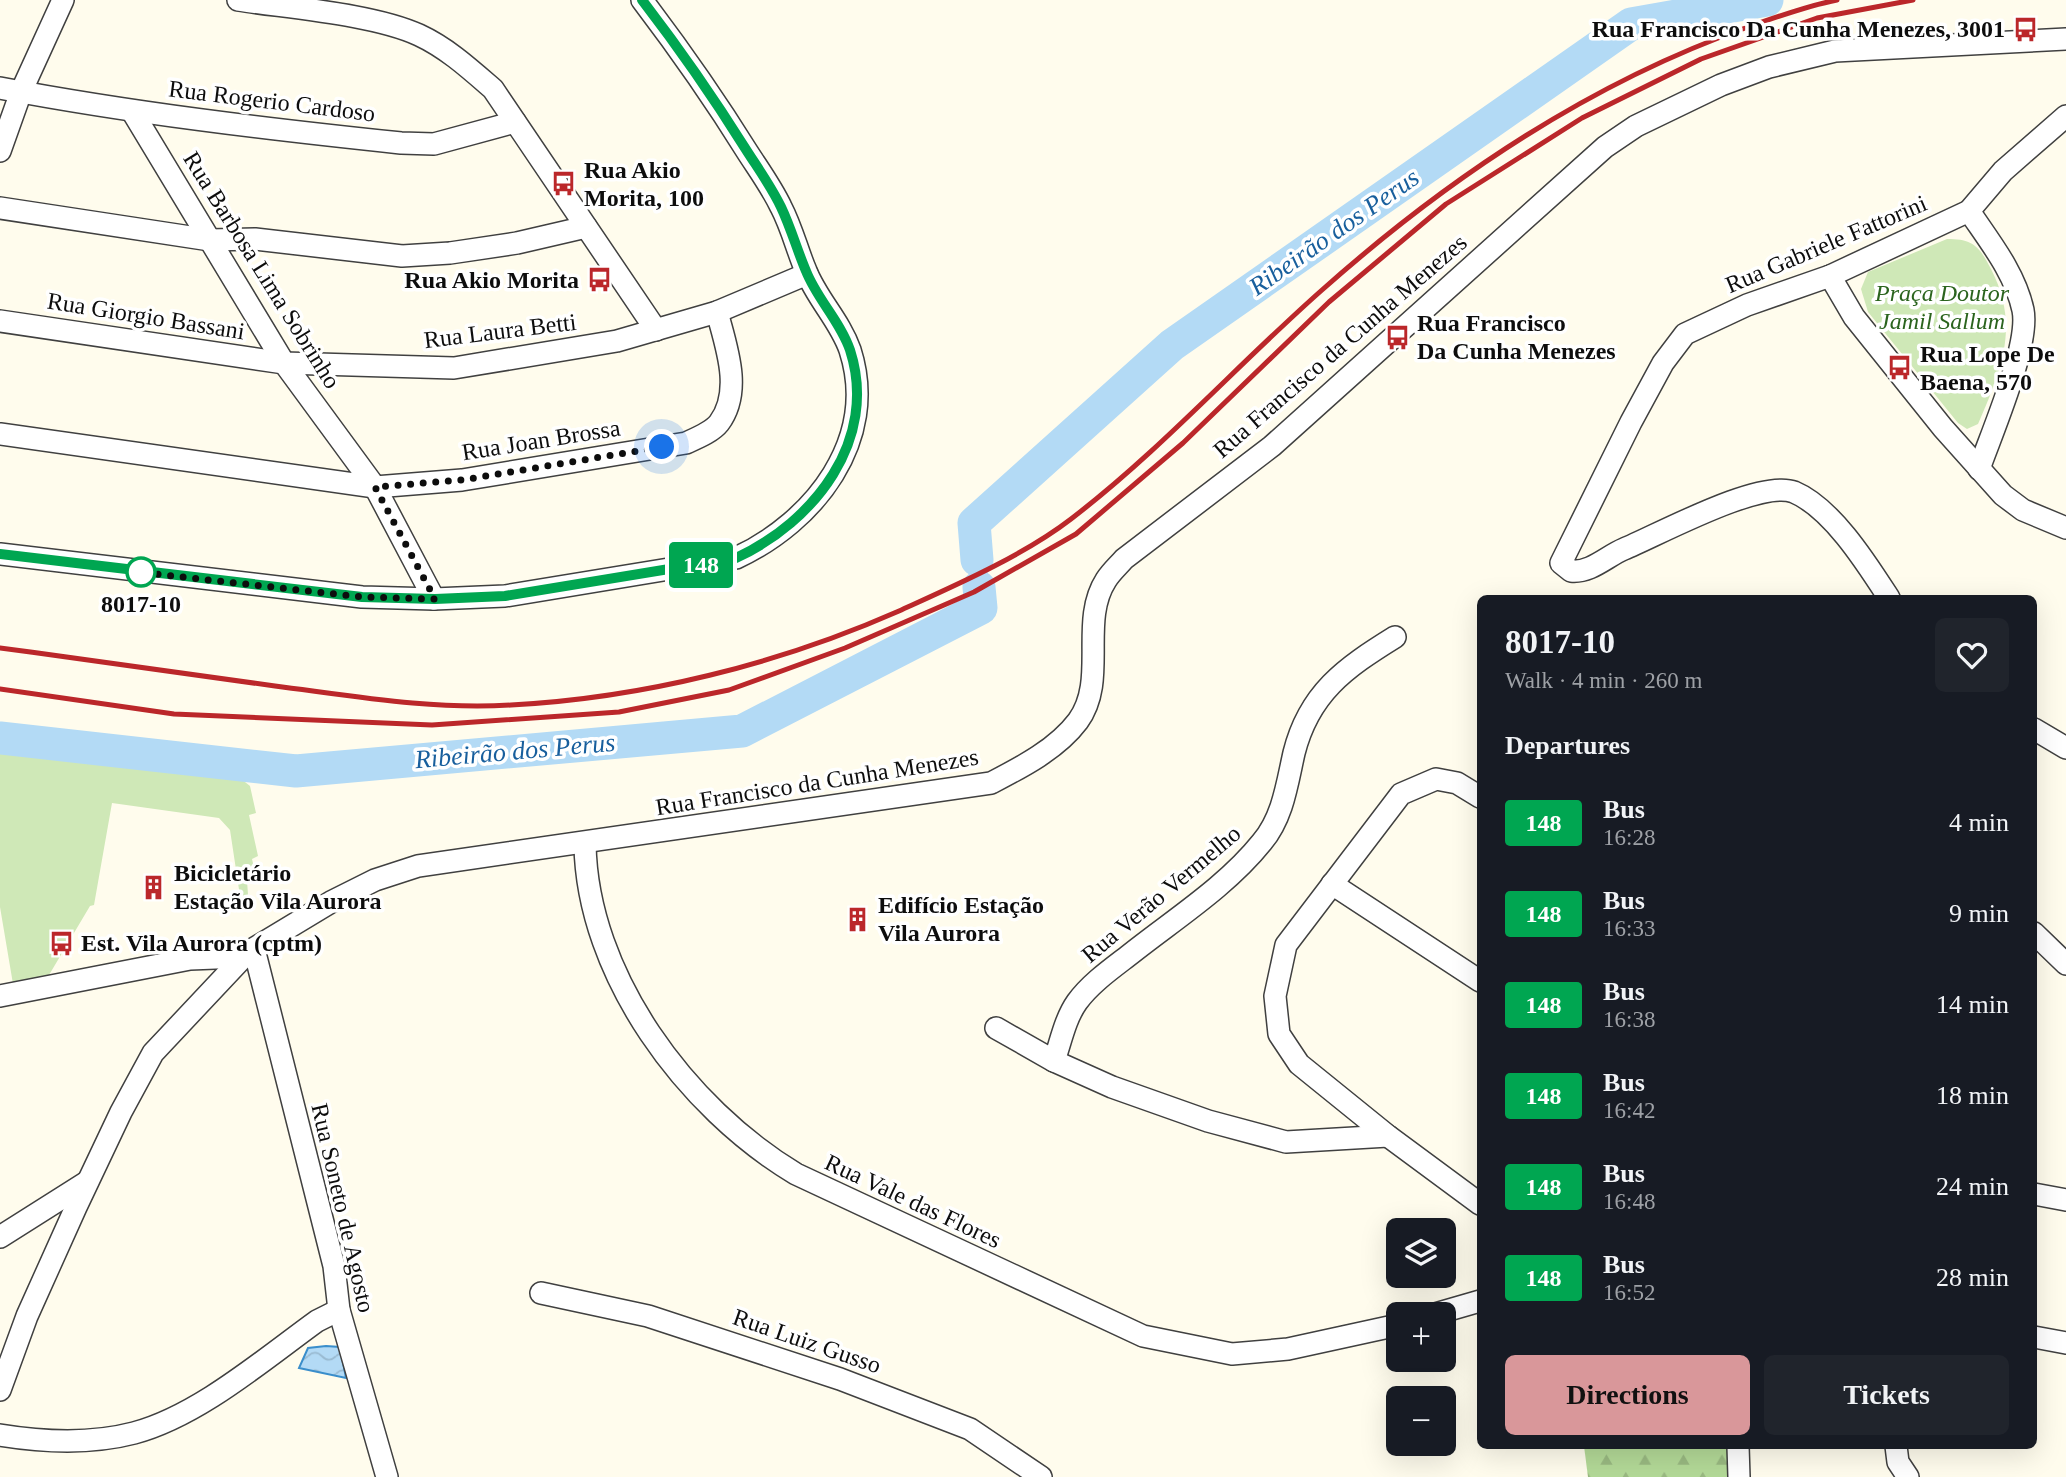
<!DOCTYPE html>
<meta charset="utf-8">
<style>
body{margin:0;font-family:Georgia,serif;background:#20242c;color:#f1f3f6;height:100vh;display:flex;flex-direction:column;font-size:26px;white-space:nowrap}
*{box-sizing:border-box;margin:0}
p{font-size:23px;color:#9ea1a6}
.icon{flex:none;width:38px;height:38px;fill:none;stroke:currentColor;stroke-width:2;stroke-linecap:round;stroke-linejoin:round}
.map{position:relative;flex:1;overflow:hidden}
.details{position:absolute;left:1477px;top:595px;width:560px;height:854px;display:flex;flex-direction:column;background:#171b24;border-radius:10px;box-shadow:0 7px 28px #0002}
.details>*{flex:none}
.badge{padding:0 14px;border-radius:5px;font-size:24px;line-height:46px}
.fabs{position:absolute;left:1386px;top:1218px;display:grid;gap:14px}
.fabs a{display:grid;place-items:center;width:70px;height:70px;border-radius:10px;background:#171b24;box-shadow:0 7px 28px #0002;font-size:35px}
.you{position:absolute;width:35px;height:35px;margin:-18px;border:5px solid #fff;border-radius:50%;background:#1a73e8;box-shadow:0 0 0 10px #1a73e833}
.map>.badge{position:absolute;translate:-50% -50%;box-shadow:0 0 0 4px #fff}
h2{padding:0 28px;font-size:26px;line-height:63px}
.round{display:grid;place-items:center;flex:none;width:74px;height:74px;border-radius:10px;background:#20242c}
.summary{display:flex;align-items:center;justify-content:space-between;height:119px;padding:0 28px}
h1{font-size:33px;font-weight:800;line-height:52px}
.cta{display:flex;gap:14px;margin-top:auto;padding:14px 28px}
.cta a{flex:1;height:80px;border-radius:10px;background:#d9979a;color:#111;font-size:28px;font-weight:800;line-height:80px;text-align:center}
.cta a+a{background:#20242c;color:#f1f3f6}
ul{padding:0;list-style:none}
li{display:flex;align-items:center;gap:21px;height:91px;padding:0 28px}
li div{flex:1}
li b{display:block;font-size:26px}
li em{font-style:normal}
li .badge{min-width:77px;font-weight:700;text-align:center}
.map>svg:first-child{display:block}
.grass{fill:#cfe8b7}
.forest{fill:url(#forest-firs)}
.water{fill:url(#water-waves);stroke:#3a8ecb;stroke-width:2}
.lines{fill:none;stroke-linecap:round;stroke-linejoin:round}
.river{stroke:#b3daf5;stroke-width:33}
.street-casing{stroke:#404040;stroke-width:24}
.street{stroke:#fff;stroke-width:21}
.rail{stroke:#bb272a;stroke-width:5}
.line-casing{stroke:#fff;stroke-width:16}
.line{stroke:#00a651;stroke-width:10}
.walk{stroke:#0d0d0d;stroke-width:7;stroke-dasharray:0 12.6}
.stop-dot{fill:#fff;stroke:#00a651;stroke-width:3.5}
.labels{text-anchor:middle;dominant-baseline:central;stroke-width:7;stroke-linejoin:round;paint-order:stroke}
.poi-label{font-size:24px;font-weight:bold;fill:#0d0d0d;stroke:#fff;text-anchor:start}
.street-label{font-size:24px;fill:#0d0d0d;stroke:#fff}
.park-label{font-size:24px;font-style:italic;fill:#2b641e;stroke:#fff}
.stop-label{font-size:24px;font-weight:bold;fill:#0d0d0d;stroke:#fff}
.water-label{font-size:26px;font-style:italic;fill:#185f9d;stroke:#fff}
</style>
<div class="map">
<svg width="2066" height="1477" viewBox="0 0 2066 1477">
<defs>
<pattern id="forest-firs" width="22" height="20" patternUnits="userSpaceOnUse" patternTransform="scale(1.75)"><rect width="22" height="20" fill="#b3d997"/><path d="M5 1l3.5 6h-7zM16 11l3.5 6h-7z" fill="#99b981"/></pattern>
<pattern id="water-waves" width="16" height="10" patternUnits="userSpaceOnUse" patternTransform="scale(1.75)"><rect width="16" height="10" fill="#b3daf5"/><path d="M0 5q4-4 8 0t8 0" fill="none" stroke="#99bad1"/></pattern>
</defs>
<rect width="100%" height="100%" fill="#fffced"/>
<!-- grass -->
<g class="grass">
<path d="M1947,239C1973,239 1979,246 1991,269C2020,326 2002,368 1978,424L1967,429L1958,423L1868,312L1861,289L1868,272Z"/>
<path d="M0,742L240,778L250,786L256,813L249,815L258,856L252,859L256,876L247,880L248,895L240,896L230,830L219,818L112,803L94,905L90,906L49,975L13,984L0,907Z"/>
</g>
<!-- forest -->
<path class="forest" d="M1584,1446H1730V1477H1588Z"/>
<!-- water -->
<path class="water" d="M326,1346L340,1347L346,1378L299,1368L308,1348Z"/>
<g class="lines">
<!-- river -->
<g class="river">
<path d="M977,560L974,523L1172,345L1631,24L1767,0"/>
<path d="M0,738L296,771L742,731L981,608L979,587"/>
</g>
<defs>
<g id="street">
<path d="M238,0C290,8 373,14 419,35C447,48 470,69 493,89L656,330"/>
<path d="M0,88C132,113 267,129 401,143L434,144L515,122"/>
<path d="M132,111L284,363L375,487L434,599"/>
<path d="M0,151L21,92L63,0"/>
<path d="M0,208L210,240L255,239L402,256L450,253L517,243L586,227"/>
<path d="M1969,211C1990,242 2015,273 2023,310C2030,345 1992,432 1979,469"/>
<path d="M1830,276L1854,317L1943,428L2003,495L2023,510L2066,528"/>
<path d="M0,321L284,363L454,368L617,341L717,312L807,274"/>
<path d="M0,434L375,487L462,480L686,443C697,438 712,432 719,423C743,391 726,346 717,312"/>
<path d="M0,554L362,597L434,599L505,596L736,558C814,522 879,440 850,350C840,321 817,299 806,271C797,250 792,228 781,207C772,188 759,170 748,153C715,100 680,50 642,0"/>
<path d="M1889,598C1867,564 1832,508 1794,492C1760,479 1660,534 1624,549C1607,556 1591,573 1571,571L1561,563L1631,422L1663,363L1685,334L1747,305L1830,276L1969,211L2003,171L2066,116"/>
<path d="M2034,729L2066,748"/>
<path d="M1480,797L1457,783L1436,779L1401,794L1286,945L1275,996L1279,1034L1299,1064L1388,1136L1480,1204"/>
<path d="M585,844C587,975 686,1108 796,1174L1143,1336L1232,1354L1288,1349L1398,1325"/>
<path d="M1332,884L1480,981"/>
<path d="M2034,933L2066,964"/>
<path d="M254,949L334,1266L339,1310L387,1477"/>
<path d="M0,996L190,959L241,957"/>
<path d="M996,1028L1054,1061L1112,1087L1208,1121L1286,1142L1388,1136"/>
<path d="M1054,1061C1061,1041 1065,1019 1077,1002C1090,984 1111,969 1128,956C1173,920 1226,887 1262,842C1283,817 1287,784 1294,753C1309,693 1345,668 1395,637"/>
<path d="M2034,1194L2066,1200"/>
<path d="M0,1237L87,1182"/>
<path d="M541,1293L648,1316L840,1379L970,1429L1041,1477"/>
<path d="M1435,1314L1480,1301"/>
<path d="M2034,1337L2066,1343"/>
<path d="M0,1390L27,1316L76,1207L121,1112L153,1053L248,952L331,902L375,880L418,866L991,783C1022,767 1057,749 1078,721C1108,680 1079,622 1106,580C1111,572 1118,566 1124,559L1272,446L1605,147L1636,126L1721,85L1769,67L1835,51L2066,39"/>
<path d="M0,1435C43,1442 92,1444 134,1433C198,1416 263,1360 317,1321L339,1310"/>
<path d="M1738,1446L1739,1477"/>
<path d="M1896,1446L1898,1462L1908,1477"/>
</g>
</defs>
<!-- street casing -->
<use href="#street" class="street-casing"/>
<!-- street -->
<use href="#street" class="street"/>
<!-- rail -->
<g class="rail">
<path d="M0,648C92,660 184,673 275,686C353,696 432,710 511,705C643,698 779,664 899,611C954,586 1023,556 1071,519C1161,450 1237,365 1322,290C1447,179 1589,83 1748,27C1777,17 1806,6 1837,0"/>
<path d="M0,689L174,714L432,725L619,712L729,690L845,648L974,592L1076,534L1183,443L1329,302L1446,204L1582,118L1701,59L1817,18L1913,0"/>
</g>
</g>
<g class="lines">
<defs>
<path id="line" d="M0,554L362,597L435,599L505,596L736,558C814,522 879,440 850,350C840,321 817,299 806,271C797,250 791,228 781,207C771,186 757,167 745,148C713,97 679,48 642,0"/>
</defs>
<!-- line casing -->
<use href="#line" class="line-casing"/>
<!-- line -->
<use href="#line" class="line"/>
<!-- walk -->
<path class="walk" d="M141,572H137L362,597L435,599L375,487L462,480L662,447"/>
</g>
<!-- icons -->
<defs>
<symbol id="bus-bare" viewBox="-9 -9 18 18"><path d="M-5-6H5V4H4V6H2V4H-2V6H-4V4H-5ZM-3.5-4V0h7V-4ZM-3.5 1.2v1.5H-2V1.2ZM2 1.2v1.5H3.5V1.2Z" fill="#bb272a" stroke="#fff" stroke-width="2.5" paint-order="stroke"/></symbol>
<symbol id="building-bare" viewBox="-9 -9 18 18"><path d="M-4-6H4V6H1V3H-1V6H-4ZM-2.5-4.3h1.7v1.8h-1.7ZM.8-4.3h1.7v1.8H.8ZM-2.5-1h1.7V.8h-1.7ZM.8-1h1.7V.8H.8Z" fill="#bb272a" stroke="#fff" stroke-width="2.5" paint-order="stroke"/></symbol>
</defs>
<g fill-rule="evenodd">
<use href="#bus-bare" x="2008" y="12" width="35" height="35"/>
<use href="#bus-bare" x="546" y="166" width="35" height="35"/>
<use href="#bus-bare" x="582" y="262" width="35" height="35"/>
<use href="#bus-bare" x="1380" y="320" width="35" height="35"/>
<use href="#bus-bare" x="1882" y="350" width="35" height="35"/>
<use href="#building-bare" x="136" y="870" width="35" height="35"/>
<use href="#building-bare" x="840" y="902" width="35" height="35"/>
<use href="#bus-bare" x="44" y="926" width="35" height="35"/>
</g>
<!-- markers -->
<circle class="stop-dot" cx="141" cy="572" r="14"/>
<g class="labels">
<!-- poi labels -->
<g class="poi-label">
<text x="2005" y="29" text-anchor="end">Rua Francisco Da Cunha Menezes, 3001</text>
<text x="584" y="170">Rua Akio<tspan x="584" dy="28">Morita, 100</tspan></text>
<text x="579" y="280" text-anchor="end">Rua Akio Morita</text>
<text x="1417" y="323">Rua Francisco<tspan x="1417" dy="28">Da Cunha Menezes</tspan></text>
<text x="1920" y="354">Rua Lope De<tspan x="1920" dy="28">Baena, 570</tspan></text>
<text x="174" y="873">Bicicletário<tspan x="174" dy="28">Estação Vila Aurora</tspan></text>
<text x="878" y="905">Edifício Estação<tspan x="878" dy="28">Vila Aurora</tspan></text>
<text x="81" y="943">Est. Vila Aurora (cptm)</text>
</g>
<!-- street labels -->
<g class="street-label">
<text transform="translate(272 101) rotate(7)">Rua Rogerio Cardoso</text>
<text transform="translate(1826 244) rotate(-23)">Rua Gabriele Fattorini</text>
<text transform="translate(262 270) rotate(58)">Rua Barbosa Lima Sobrinho</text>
<text transform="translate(146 316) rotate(9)">Rua Giorgio Bassani</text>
<text transform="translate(500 331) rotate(-7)">Rua Laura Betti</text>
<text transform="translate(1340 346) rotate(-41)">Rua Francisco da Cunha Menezes</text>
<text transform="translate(541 440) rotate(-9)">Rua Joan Brossa</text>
<text transform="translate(817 782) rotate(-9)">Rua Francisco da Cunha Menezes</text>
<text transform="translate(1161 894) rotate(-40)">Rua Verão Vermelho</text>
<text transform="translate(913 1201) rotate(25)">Rua Vale das Flores</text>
<text transform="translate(343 1208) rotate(77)">Rua Soneto de Agosto</text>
<text transform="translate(807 1341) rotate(19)">Rua Luiz Gusso</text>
</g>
<!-- park labels -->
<g class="park-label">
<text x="1942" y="293">Praça Doutor<tspan x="1942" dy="28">Jamil Sallum</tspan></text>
</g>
<!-- stop labels -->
<g class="stop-label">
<text x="141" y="604">8017-10</text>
</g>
<!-- water labels -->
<g class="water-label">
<text transform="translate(1334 232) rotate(-35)">Ribeirão dos Perus</text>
<text transform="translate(515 751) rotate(-5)">Ribeirão dos Perus</text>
</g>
</g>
</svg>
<div class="fabs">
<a><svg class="icon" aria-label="layers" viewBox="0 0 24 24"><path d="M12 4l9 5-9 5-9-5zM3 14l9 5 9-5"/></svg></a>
<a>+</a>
<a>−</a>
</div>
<div class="you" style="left:662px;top:447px"></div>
<b class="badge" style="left:701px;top:565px;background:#00a651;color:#fff">148</b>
<section class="details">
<div class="summary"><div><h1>8017-10</h1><p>Walk · 4 min · 260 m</p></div><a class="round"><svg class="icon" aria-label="heart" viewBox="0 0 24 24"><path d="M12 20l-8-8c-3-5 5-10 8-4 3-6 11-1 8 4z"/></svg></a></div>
<h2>Departures</h2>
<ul>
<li><span class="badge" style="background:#00a651;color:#fff">148</span><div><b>Bus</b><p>16:28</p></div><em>4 min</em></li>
<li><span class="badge" style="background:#00a651;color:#fff">148</span><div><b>Bus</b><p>16:33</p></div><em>9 min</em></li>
<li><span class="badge" style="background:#00a651;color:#fff">148</span><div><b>Bus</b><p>16:38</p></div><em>14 min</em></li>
<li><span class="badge" style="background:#00a651;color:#fff">148</span><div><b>Bus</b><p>16:42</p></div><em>18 min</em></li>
<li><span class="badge" style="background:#00a651;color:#fff">148</span><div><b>Bus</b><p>16:48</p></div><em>24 min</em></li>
<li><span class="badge" style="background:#00a651;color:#fff">148</span><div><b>Bus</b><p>16:52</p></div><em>28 min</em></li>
</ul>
<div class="cta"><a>Directions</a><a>Tickets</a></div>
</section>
</div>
